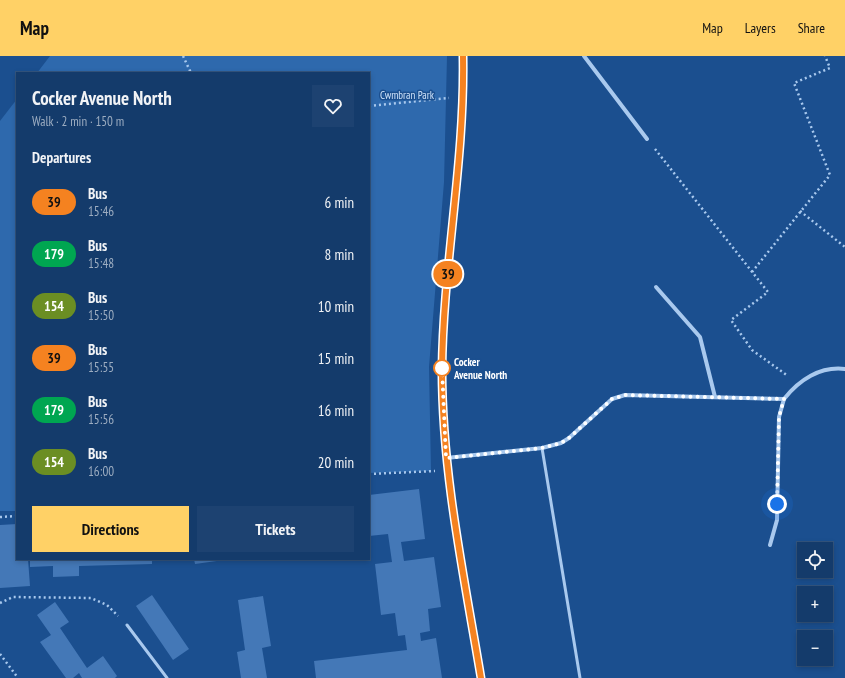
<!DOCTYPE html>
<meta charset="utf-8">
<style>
body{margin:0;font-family:"PT Sans Narrow",sans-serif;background:#1d4271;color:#f1f3f6;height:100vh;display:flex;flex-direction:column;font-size:15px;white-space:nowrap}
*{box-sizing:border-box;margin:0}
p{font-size:13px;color:#9dadc1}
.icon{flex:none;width:22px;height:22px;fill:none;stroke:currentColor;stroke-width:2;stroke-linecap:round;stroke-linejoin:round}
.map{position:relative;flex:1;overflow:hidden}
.side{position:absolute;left:16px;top:16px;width:354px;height:488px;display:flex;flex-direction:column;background:#143b6b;border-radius:0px;box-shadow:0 2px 6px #0003,0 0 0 1px #33557e}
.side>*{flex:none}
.badge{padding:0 8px;border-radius:13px;font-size:14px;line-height:26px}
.controls{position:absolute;left:797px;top:486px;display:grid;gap:8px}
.controls a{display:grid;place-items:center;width:36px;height:36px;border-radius:0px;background:#143b6b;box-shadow:0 2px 6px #0003,0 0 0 1px #33557e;font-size:20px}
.you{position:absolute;width:20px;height:20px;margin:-10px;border:3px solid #fff;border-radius:50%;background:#1a73e8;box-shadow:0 0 0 6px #1a73e833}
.map>.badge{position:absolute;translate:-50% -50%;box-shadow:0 0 0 2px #fff}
h2{padding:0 16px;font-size:15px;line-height:36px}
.round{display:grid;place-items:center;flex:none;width:42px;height:42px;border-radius:0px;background:#1d4271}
.summary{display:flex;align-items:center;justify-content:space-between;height:68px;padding:0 16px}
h1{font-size:19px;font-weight:700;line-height:30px}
.cta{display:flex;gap:8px;margin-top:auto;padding:8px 16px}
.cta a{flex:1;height:46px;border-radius:0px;background:#ffd166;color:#111;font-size:16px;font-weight:700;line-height:46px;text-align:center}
.cta a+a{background:#1d4271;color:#f1f3f6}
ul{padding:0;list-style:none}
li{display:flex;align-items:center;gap:12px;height:52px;padding:0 16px}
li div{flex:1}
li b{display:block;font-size:15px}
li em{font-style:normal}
li .badge{min-width:44px;font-weight:700;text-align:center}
header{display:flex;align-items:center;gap:24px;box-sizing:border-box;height:56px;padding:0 20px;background:#ffd166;color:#111}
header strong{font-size:19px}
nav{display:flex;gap:22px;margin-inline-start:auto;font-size:14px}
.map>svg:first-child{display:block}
.green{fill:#2e69ad}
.building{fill:#4478b7}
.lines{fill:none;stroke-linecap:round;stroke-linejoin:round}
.path{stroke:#a9c9ee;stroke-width:2.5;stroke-dasharray:2 3;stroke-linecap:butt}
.lane{stroke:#a9c9ee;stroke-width:3}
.street{stroke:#a9c9ee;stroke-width:4}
.line-casing{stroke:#fff;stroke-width:9}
.line{stroke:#f58220;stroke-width:6}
.walk{stroke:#fff;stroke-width:4;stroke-dasharray:0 7.2}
.stop-dot{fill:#fff;stroke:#f58220;stroke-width:2}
.labels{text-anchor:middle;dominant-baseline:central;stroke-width:3;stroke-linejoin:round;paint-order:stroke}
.park-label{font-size:11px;fill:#cfe3fa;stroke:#1b4f8f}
.stop-label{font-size:11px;font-weight:bold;fill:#fff;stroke:#1b4f8f;text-anchor:start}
</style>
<header>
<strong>Map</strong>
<nav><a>Map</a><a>Layers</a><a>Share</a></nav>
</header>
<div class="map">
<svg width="845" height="622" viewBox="0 0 845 622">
<rect width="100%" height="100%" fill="#1b4f8f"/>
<!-- green -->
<g class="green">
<path d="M50,0H447L444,126L429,311L431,415L369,417V17H37Z"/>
<path d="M17,43V455H0V65Z"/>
</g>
<!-- building -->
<g class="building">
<path d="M419,433L425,483L401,486L404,505L434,501L441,551L428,553L430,575L420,577L421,585L436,582L442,622H316L314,605L407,594L405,579L398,580L395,557L381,559L375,508L392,506L388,478L369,480V439Z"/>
<path d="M17,468V503H28L30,530L0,532V469Z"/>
<path d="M30,503H152V508L79,510V520L53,521V510L30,511Z"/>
<path d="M194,503H224V504L195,508Z"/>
<path d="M152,539L189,593L173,604L136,550Z"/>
<path d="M263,540L271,590L262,592L267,622H241L237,596L245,594L238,544Z"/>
<path d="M55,546L69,566L60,572L87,612L103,600L117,620L115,622H82L79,617L73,622H66L40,586L51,579L37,559Z"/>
</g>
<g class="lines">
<!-- path -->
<g class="path">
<path d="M183,0L191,17"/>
<path d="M369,50L449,42"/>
<path d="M655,93L768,236L731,264L752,294L788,320"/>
<path d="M800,155L845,191"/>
<path d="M752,216L830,119L794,27L830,12L825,0"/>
<path d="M369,418L435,415"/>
<path d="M0,461L17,460"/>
<path d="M0,547L13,541L91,542L107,549L118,560"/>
<path d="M0,598L18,622"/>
</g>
<!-- lane -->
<g class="lane">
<path d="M542,392L580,622"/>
<path d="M127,569L167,622"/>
</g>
<!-- street -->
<g class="street">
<path d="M463,0C465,105 443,209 442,314C441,417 464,520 481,622"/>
<path d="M584,0L647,83"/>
<path d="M656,231L700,281L715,341"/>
<path d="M784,343C799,324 820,310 845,313"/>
<path d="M446,402L542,392L561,387L569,382L612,343L625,339L784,343L779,361L777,464L770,489"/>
</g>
</g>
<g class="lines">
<defs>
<path id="line" d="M463,0C465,105 443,209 442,314C442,417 464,520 481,622"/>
</defs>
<!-- line casing -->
<use href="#line" class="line-casing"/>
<!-- line -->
<use href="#line" class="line"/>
<!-- walk -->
<path class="walk" d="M442,312L446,402L542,392L561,387L569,382L612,343L625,339L784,343L779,361L777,448"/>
</g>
<!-- markers -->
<circle class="stop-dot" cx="442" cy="312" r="8"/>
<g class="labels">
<!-- park labels -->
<g class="park-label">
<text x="407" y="39">Cwmbran Park</text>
</g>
<!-- stop labels -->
<g class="stop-label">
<text x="454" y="306">Cocker<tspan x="454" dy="13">Avenue North</tspan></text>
</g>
</g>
</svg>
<div class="controls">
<a><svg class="icon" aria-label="locate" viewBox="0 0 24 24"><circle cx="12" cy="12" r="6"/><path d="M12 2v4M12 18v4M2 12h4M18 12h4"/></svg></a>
<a>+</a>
<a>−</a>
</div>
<div class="you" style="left:777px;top:448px"></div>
<b class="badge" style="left:448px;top:218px;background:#f58220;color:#111">39</b>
<section class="side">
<div class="summary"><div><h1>Cocker Avenue North</h1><p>Walk · 2 min · 150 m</p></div><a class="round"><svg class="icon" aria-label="heart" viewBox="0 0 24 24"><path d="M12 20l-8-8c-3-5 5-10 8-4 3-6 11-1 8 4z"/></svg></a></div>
<h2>Departures</h2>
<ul>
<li><span class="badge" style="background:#f58220;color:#111">39</span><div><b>Bus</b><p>15:46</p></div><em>6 min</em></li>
<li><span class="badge" style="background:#00a651;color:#fff">179</span><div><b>Bus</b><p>15:48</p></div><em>8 min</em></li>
<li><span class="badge" style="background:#6b8e23;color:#fff">154</span><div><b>Bus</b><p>15:50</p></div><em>10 min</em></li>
<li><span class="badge" style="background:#f58220;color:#111">39</span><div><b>Bus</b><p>15:55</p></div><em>15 min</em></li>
<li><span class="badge" style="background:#00a651;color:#fff">179</span><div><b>Bus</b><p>15:56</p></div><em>16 min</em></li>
<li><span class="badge" style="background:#6b8e23;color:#fff">154</span><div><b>Bus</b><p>16:00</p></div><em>20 min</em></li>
</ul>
<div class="cta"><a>Directions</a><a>Tickets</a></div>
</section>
</div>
